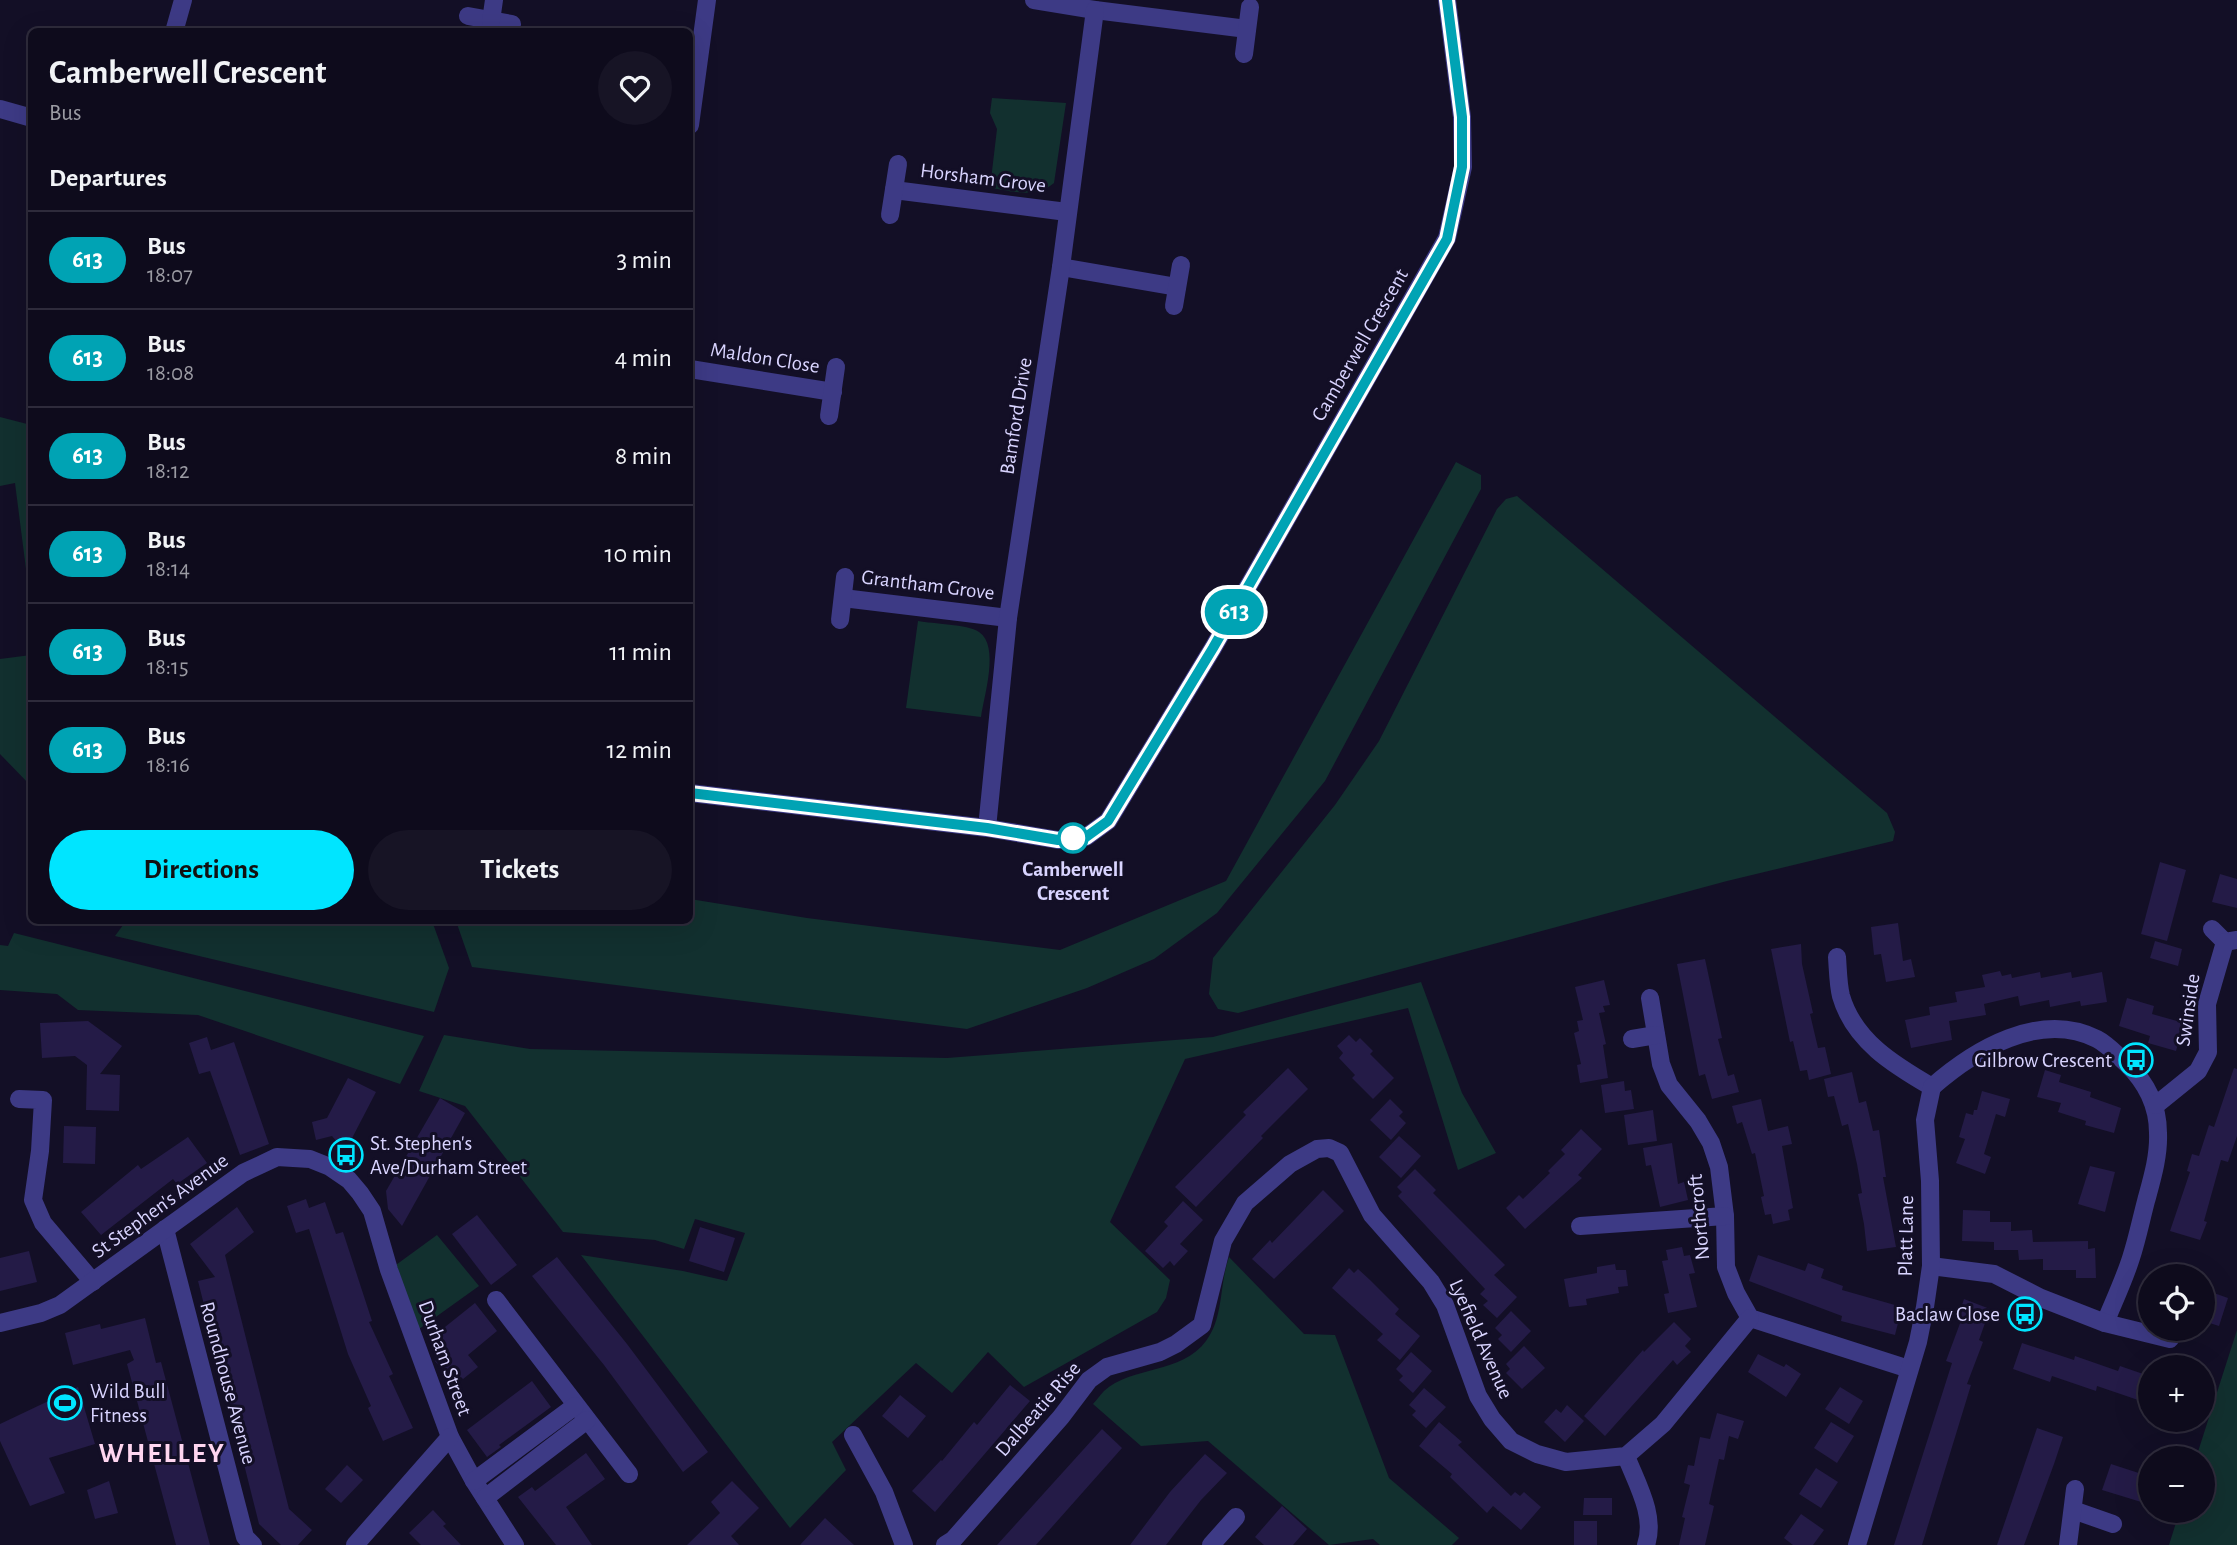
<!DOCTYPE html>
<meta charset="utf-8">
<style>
body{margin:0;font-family:"Alegreya Sans",sans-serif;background:#171425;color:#f1f3f6;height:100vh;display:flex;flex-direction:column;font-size:26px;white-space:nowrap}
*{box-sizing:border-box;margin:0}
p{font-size:23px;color:#9b9ba3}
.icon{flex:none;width:38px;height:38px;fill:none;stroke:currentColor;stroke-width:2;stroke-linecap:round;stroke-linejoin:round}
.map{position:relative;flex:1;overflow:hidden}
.drawer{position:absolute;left:28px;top:28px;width:665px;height:896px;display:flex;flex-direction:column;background:#0e0b1c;border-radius:10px;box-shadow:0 7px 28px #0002,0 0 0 2px #2e2b3b}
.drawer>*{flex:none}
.badge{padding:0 14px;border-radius:23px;font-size:24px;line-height:46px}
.controls{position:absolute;left:2138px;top:1264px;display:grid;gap:14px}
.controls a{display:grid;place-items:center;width:77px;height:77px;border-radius:50%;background:#0e0b1c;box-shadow:0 7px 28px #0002,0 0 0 2px #2e2b3b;font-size:35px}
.map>.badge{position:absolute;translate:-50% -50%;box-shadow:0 0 0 4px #fff}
h2{padding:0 21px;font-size:26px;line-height:63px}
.round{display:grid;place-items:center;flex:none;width:74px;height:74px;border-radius:37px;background:#171425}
.head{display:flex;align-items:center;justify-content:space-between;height:119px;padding:0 21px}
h1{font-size:33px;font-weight:700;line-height:52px}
.action{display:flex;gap:14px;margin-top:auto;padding:14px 21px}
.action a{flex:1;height:80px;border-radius:42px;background:#00e5ff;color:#111;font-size:28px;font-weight:700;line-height:80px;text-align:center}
.action a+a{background:#171425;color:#f1f3f6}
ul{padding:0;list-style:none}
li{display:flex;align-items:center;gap:21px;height:98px;padding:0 21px;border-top:2px solid #2e2b3b}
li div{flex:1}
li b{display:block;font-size:26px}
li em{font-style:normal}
li .badge{min-width:77px;font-weight:700;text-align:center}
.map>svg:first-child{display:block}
.green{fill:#12302f}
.building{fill:#241b47}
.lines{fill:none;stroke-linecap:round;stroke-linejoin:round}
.minor{stroke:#3d3a85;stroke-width:18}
.line-casing{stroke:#fff;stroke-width:16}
.line{stroke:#00a3b4;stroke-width:10}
.stop-dot{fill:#fff;stroke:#00a3b4;stroke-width:3.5}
.labels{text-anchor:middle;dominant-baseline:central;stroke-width:6;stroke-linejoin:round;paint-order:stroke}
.street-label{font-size:21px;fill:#d9d4ff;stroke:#130f26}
.stop-label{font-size:21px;font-weight:bold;fill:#d9d4ff;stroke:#130f26}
.poi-label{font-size:21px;fill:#d9d4ff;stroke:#130f26;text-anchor:end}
.district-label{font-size:28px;font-weight:bold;letter-spacing:2px;fill:#ffd6f0;stroke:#130f26}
</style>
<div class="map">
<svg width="2237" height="1545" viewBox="0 0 2237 1545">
<rect width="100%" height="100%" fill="#130f26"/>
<!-- green -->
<g class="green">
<path d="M992,98L1066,103L1054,183C1035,199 1013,191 990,188L997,129L990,113Z"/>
<path d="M0,417L31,425V608L15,483L0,486Z"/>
<path d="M1456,462L1481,475V489L1325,781L1217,913L1154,959L1087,988L967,1029L472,967L456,921L690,920V899L807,918L1060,950L1226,881Z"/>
<path d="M1517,496L1887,813L1895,832L1893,841L1727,881L1238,1013L1218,1009L1209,994L1213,958L1335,805L1379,741L1497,509L1506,499Z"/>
<path d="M918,621C933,624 967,624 979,632C1000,646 984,696 981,717L906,708Z"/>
<path d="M31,655H32L31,786L0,754V659Z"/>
<path d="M126,921H432L449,968L434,1012L115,936Z"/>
<path d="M14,933L424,1036L400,1084L198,1015L78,1010L57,994L0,990V945L8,946Z"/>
<path d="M1421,982L1462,1093L1496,1153L1458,1170L1408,1008L1185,1059L1110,1222L1170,1280L1166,1298L1157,1312L1024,1387L988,1352L952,1393L916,1363L832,1442L846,1470L790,1528L581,1255L683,1271L727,1281L745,1233L695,1219L684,1249L655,1240L563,1232L465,1106L419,1091L444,1035L530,1049L947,1058L1213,1037Z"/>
<path d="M437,1235L479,1286L412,1334L389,1270Z"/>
<path d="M1229,1257L1304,1334L1335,1335L1389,1478L1459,1538L1452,1545H1380L1373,1539L1329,1545L1208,1441L1141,1446L1093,1404C1097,1400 1100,1395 1104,1391C1131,1366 1182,1374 1206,1341C1224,1317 1219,1285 1229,1257Z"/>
<path d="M2237,1330V1545H2169L2180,1510H2203V1458H2196Z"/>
</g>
<!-- building -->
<g class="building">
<path d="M2160,862L2186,870L2167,941L2141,934Z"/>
<path d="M2220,874L2237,879V908L2212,902Z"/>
<path d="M1898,923L1903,961L1911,959L1915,977L1886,982L1881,954L1874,955L1871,927Z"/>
<path d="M2155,941L2182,949L2178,966L2150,958Z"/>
<path d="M1801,944L1802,964L1813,1013L1810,1014L1818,1048L1825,1047L1831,1074L1809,1080L1807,1070L1800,1071L1793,1041L1790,1042L1771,949Z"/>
<path d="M1705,959L1722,1038L1718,1039L1728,1076L1734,1074L1739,1092L1712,1099L1705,1074L1699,1076L1677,964Z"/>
<path d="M2000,971L2002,976L2011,974L2012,978L2040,972L2041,978L2071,972L2072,978L2102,972L2107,1002L2081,1006L2080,1001L2050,1007L2049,1000L2020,1006L2018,996L1984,1004L1986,1015L1949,1021L1952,1040L1911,1048L1905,1020L1930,1015L1929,1007L1957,1002L1955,992L1985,987L1982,975Z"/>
<path d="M1604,980L1610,1005L1603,1006L1605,1012L1599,1013L1606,1044L1603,1045L1608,1078L1580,1083L1577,1065L1581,1064L1574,1033L1579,1031L1577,1021L1583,1020L1575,987Z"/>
<path d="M2127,998L2154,1006L2152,1014L2184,1023L2176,1051L2148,1043L2150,1036L2119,1026Z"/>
<path d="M88,1021L122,1046L100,1074L120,1075L119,1111L86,1110L87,1065L75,1056L42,1058L40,1023Z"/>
<path d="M1349,1035L1356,1042L1360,1038L1373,1051L1370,1054L1394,1078L1373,1099L1352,1078L1355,1075L1339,1058L1343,1053L1337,1046Z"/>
<path d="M207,1037L211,1050L234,1042L269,1144L240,1155L210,1071L199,1074L189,1043Z"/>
<path d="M1288,1068L1308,1089L1261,1136L1263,1138L1196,1207L1175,1187L1246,1115L1243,1112Z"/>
<path d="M2234,1068L2237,1069V1136L2228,1162L2221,1160L2204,1221L2207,1222L2200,1240L2170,1231L2190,1172L2187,1171L2192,1154L2199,1156L2209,1125L2214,1127Z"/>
<path d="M2045,1070L2061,1075L2059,1082L2091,1092L2090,1097L2121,1108L2114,1133L2085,1125L2086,1121L2058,1112L2061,1103L2037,1097Z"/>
<path d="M1852,1072L1859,1103L1866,1101L1873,1131L1879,1130L1886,1177H1883L1896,1247L1867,1251L1864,1224L1858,1194L1862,1193L1857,1164L1848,1124L1842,1126L1834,1096L1828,1097L1824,1079Z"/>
<path d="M348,1078L376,1092L350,1142L345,1144L338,1143L332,1136L316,1140L312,1122L327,1118Z"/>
<path d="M1624,1081L1625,1091L1631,1090L1634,1109L1605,1113L1601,1085Z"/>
<path d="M1982,1091L2010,1099L2005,1117L1996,1114L1984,1154L1991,1157L1985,1174L1956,1163L1965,1139L1959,1137L1966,1113L1973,1115L1974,1110H1977Z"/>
<path d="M440,1098L465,1113L402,1226L388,1209L386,1191Z"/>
<path d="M1390,1099L1403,1112L1399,1116L1406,1123L1391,1140L1370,1120Z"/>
<path d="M1761,1099L1768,1131L1788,1126L1792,1144L1782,1146L1793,1208L1788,1210L1790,1220L1773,1224L1771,1214L1765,1215L1761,1197L1764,1196L1755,1153L1752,1154L1742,1122L1737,1124L1732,1106Z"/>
<path d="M1653,1110L1657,1141L1628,1145L1624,1115Z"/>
<path d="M64,1126L96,1127L95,1164L63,1163Z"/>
<path d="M1581,1129L1602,1149L1578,1175L1582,1178L1525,1229L1506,1208L1519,1195L1523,1199L1550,1173L1548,1171L1565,1154L1561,1150Z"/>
<path d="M1399,1136L1421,1156L1401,1178L1379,1157Z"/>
<path d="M188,1137L207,1163L177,1184L173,1179L101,1235L81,1212L138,1165L141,1169Z"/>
<path d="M1672,1143L1678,1184L1684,1182L1688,1200L1660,1207L1651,1165L1646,1166L1643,1148Z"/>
<path d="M2090,1166L2115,1172L2105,1212L2078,1204Z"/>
<path d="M1415,1169L1436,1190L1433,1193L1505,1265L1494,1275L1517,1297L1497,1318L1483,1305L1488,1301L1480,1294L1485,1289L1398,1196L1402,1192L1397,1187Z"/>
<path d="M1323,1190L1344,1211L1274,1279L1252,1259L1270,1240L1272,1243Z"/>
<path d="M306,1199L309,1208L325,1202L336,1234L343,1232L372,1321L369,1322L393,1374L389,1376L413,1428L383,1441L368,1408L371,1406L348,1354L309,1229L296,1233L287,1206Z"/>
<path d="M1183,1201L1203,1220L1180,1244L1188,1251L1174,1266L1170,1261L1163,1268L1145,1251L1168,1226L1164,1222Z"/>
<path d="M237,1207L254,1232L225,1255L289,1509L312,1530L298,1545H281L259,1524L198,1281L215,1277L190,1244Z"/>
<path d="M1963,1210L1990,1211V1222H2011V1231L2032,1230L2033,1242L2088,1241V1249L2095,1248L2096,1278H2076V1270H2043V1259L2019,1260L2018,1250H1994V1242L1962,1241Z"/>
<path d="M477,1215L517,1265L491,1285L452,1234Z"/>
<path d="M700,1227L735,1238L724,1272L689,1261Z"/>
<path d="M1682,1247L1684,1256L1690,1255L1695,1273L1689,1274L1697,1307L1668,1313L1664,1294L1669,1293L1662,1261L1668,1260L1666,1250Z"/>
<path d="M29,1251L37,1282L0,1291V1258Z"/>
<path d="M1758,1255L1805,1271L1808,1263L1824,1269L1821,1278L1843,1286L1842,1290L1902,1307L1895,1335L1841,1321L1842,1316L1749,1281Z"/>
<path d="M557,1257L627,1344L708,1452L683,1472L604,1365L532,1276Z"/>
<path d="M1615,1264L1616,1270H1626L1628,1286L1618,1287L1619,1293L1586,1299L1587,1305L1569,1307L1564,1279L1597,1273V1267Z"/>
<path d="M1349,1268L1354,1273L1358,1269L1370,1280L1399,1309L1395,1314L1420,1336L1400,1360L1377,1340L1383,1334L1332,1288Z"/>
<path d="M2211,1292L2228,1298L2219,1326L2203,1321Z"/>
<path d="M1964,1299L1990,1309L1979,1340L1983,1342L1967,1384L1971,1385L1922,1545H1894L1952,1363L1946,1361L1962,1318L1958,1317Z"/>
<path d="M475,1303L497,1331L468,1355L478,1367L463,1379L461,1377L453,1383L435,1361L441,1356L433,1347L435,1345L430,1339Z"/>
<path d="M1511,1311L1531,1331L1511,1352L1498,1339L1502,1335L1495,1328Z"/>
<path d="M145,1318L156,1363L161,1362L210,1545H176L127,1364L134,1360L130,1350L73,1365L65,1333L100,1324L101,1329Z"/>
<path d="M1674,1322L1691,1339L1685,1346L1691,1352L1677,1365L1673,1360L1605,1436L1584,1416L1643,1350L1644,1352Z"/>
<path d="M2022,1343L2074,1360L2075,1356L2118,1371L2120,1366L2149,1376L2141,1401L2097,1386L2096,1391L2052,1376L2050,1382L2013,1369Z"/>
<path d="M1524,1346L1545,1368L1522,1389L1506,1373L1510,1369L1506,1364Z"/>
<path d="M1411,1352L1432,1371L1413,1393L1399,1380L1403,1376L1396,1369Z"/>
<path d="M1758,1354L1784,1367L1786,1364L1801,1374L1786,1397L1748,1372Z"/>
<path d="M532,1381L551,1407L499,1445L501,1447L487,1457L467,1430Z"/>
<path d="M1010,1385L1030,1401L935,1512L912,1491L941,1460L942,1461L974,1422L977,1425Z"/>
<path d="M78,1387L95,1444L49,1458L65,1493L30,1506L0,1441V1424Z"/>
<path d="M1840,1387L1863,1401L1849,1424L1825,1409Z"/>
<path d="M1424,1388L1446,1407L1426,1428L1412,1415L1416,1411L1409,1405Z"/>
<path d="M900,1395L926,1416L908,1438L882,1416Z"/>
<path d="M1567,1405L1584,1421L1565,1442L1544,1422L1556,1409L1561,1413Z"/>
<path d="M1717,1413L1744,1421L1738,1439L1729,1436L1724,1460L1719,1459L1709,1504L1714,1506L1705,1545H1679L1685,1518L1682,1517L1690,1485L1684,1483L1688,1465L1694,1466L1700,1437L1710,1439Z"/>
<path d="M1439,1422L1462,1442L1458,1445L1511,1496L1515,1492L1520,1496L1524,1492L1541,1507L1521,1530L1493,1506L1487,1513L1450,1477L1452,1474L1419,1446Z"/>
<path d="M1831,1422L1854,1436L1837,1463L1814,1448Z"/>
<path d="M2037,1428L2063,1437L2054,1464L2024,1545H1997Z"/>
<path d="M1102,1429L1122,1448L1036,1545H997Z"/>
<path d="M586,1453L605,1479L566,1507L592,1545H556L518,1497L532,1487L535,1491Z"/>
<path d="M1205,1454L1227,1473L1201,1500L1166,1545H1130L1170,1492Z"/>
<path d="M2111,1464L2151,1477V1505L2102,1490Z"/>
<path d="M347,1465L363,1480L341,1503L325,1489Z"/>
<path d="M1816,1468L1838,1482L1821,1508L1799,1494Z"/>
<path d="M109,1481L118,1513L95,1519L87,1490Z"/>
<path d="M732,1481L759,1508L731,1536L739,1545H687L720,1513L711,1502Z"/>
<path d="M1584,1498H1612V1515H1583Z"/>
<path d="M1282,1506L1307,1529L1293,1545H1264L1255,1537Z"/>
<path d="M433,1510L446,1524L443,1526L461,1545H421L409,1533Z"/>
<path d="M1801,1514L1824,1530L1813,1545H1793L1784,1538Z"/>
<path d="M825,1518L854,1545H800Z"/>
<rect x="1574" y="1521" width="23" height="24"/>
</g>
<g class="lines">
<!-- minor -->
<g class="minor">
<path d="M1034,0L1095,10L1247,29"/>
<path d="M468,16L512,24"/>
<path d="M491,21L494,0"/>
<path d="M174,32L183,0"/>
<path d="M1244,54L1250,7"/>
<path d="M0,109L32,118"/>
<path d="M690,125L707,0"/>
<path d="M894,190L1067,212"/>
<path d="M890,215L898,164"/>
<path d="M1061,267L1177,287"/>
<path d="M1174,306L1181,265"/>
<path d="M690,369L833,392"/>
<path d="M829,416L836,367"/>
<path d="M843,598L1008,618"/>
<path d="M840,620L845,577"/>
<path d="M690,793L987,828L1058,840L1086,837L1108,821L1213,648L1447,238L1463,167L1462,117L1447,0"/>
<path d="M987,828L1008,618L1061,267L1095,10"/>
<path d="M2212,929L2225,942L2237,940"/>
<path d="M1837,957C1838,970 1838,984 1841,996C1854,1041 1894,1065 1932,1087"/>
<path d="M1650,998L1661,1064L1669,1085L1698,1121L1711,1143L1719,1167L1725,1216L1726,1267L1736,1293L1750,1318L1909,1369"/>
<path d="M1632,1039L1656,1035"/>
<path d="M1932,1087C1974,1050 2040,1010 2097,1039C2107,1044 2117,1055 2126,1063C2146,1082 2158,1105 2158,1133C2159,1156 2152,1179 2146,1201C2141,1220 2137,1240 2131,1258C2124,1280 2114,1301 2105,1323"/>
<path d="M19,1099L43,1100L40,1151L33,1200L43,1223L93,1282"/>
<path d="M2156,1105L2198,1071L2208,1052L2207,1004L2225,942"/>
<path d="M1580,1226L1725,1216"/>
<path d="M165,1229L245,1537L253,1545"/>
<path d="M1931,1266L1994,1274L2041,1298L2105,1323L2170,1339"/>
<path d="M496,1300L629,1474"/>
<path d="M0,1323L41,1313L60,1305L243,1173L277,1157L310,1159L330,1167L349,1180L360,1193L372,1211L389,1270L450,1437L474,1481L515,1545"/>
<path d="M853,1435L884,1492L904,1545"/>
<path d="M1626,1456C1637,1484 1656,1516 1646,1545"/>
<path d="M474,1481L575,1406"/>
<path d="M485,1498L587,1420"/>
<path d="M2073,1510L2113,1524"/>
<path d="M355,1545L450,1437"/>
<path d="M945,1545L953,1540L1061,1417L1089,1380L1107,1367L1160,1352L1176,1344L1202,1325L1223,1241L1245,1203L1290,1164L1317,1149L1329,1148L1340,1153L1372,1215L1431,1282L1445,1305L1478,1396L1492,1419L1511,1441L1537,1454L1566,1462L1626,1456L1663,1424L1750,1318"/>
<path d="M1211,1545L1236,1517"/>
<path d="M1857,1545L1918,1342L1925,1307L1931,1266L1930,1181L1925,1120L1932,1087"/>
<path d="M2068,1545L2075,1489"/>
</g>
</g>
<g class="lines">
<defs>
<path id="line" d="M690,793L987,828L1058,840L1086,837L1108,821L1213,648L1447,239L1462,167V117L1447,0"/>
</defs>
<!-- line casing -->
<use href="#line" class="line-casing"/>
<!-- line -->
<use href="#line" class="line"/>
</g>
<!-- icons -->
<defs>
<symbol id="bus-ring" viewBox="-11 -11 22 22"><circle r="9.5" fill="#130f26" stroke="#00e5ff" stroke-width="1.5"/><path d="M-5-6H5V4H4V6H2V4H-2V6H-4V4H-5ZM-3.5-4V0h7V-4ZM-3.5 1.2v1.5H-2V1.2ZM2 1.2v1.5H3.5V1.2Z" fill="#00e5ff"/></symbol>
<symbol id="stadium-ring" viewBox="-11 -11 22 22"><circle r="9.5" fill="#130f26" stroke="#00e5ff" stroke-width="1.5"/><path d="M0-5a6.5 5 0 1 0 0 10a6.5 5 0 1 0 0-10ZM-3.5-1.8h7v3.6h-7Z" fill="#00e5ff"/></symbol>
</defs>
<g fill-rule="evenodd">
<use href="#bus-ring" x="2117" y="1041" width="38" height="38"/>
<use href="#bus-ring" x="327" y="1136" width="38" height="38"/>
<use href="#bus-ring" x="2006" y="1295" width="38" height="38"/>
<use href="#stadium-ring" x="46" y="1384" width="38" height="38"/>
</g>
<!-- markers -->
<circle class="stop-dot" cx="1073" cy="838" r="14"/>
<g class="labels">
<!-- street labels -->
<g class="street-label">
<text transform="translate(983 178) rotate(7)">Horsham Grove</text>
<text transform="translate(1360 345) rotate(-60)">Camberwell Crescent</text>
<text transform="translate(765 358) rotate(9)">Maldon Close</text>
<text transform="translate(1016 416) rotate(-81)">Bamford Drive</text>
<text transform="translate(928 585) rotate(7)">Grantham Grove</text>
<text transform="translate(2188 1010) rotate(-82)">Swinside</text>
<text transform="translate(160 1206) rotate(-36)">St Stephen's Avenue</text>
<text transform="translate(1699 1217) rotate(-95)">Northcroft</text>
<text transform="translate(1906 1236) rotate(-89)">Platt Lane</text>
<text transform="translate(1481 1339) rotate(66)">Lyefield Avenue</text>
<text transform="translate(445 1358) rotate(70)">Durham Street</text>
<text transform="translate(228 1383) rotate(75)">Roundhouse Avenue</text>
<text transform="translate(1038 1409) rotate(-49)">Dalbeatie Rise</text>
</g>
<!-- stop labels -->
<g class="stop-label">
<text x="1073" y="869">Camberwell<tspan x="1073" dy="24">Crescent</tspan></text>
</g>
<!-- poi labels -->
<g class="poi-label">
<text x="2112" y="1060">Gilbrow Crescent</text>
<text x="370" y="1143" text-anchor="start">St. Stephen's<tspan x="370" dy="24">Ave/Durham Street</tspan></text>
<text x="2000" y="1314">Baclaw Close</text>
<text x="90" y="1391" text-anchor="start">Wild Bull<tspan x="90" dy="24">Fitness</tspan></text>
</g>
<!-- district labels -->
<g class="district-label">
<text x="162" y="1454">WHELLEY</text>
</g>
</g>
</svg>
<div class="controls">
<a><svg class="icon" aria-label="locate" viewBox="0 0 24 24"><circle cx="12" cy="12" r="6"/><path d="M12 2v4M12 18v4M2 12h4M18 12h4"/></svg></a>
<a>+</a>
<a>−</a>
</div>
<b class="badge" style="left:1234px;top:612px;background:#00a3b4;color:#fff">613</b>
<section class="drawer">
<div class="head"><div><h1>Camberwell Crescent</h1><p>Bus</p></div><a class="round"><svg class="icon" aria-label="heart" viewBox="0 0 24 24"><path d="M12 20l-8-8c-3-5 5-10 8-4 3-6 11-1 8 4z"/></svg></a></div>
<h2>Departures</h2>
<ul>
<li><span class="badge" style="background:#00a3b4;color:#fff">613</span><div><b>Bus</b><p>18:07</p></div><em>3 min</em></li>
<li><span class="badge" style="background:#00a3b4;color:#fff">613</span><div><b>Bus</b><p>18:08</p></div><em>4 min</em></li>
<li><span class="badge" style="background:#00a3b4;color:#fff">613</span><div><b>Bus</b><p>18:12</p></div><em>8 min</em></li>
<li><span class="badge" style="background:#00a3b4;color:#fff">613</span><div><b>Bus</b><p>18:14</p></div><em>10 min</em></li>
<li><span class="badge" style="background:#00a3b4;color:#fff">613</span><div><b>Bus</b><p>18:15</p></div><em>11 min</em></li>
<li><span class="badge" style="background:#00a3b4;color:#fff">613</span><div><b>Bus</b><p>18:16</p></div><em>12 min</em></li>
</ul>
<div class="action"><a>Directions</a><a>Tickets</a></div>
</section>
</div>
